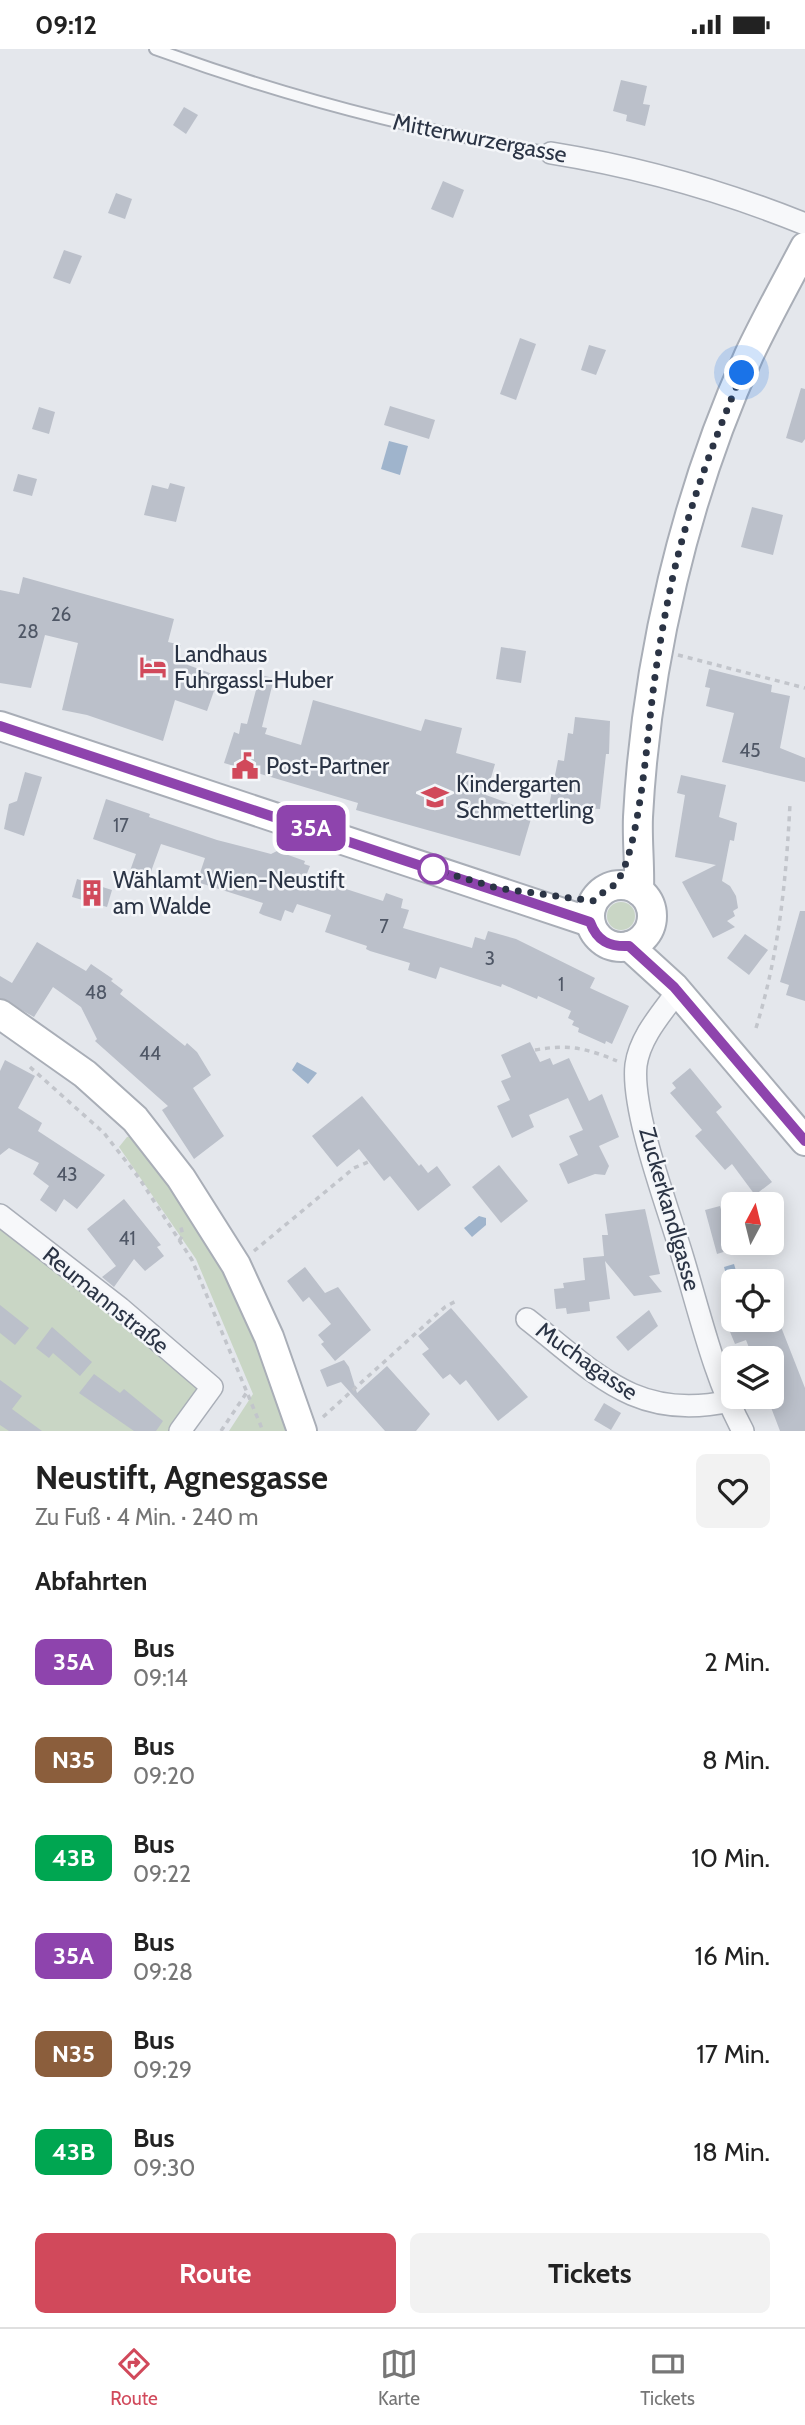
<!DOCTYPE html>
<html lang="de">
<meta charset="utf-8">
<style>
body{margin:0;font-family:Cabin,sans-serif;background:#f2f2f2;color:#222;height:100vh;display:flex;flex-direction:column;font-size:26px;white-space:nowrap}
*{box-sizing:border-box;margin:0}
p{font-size:23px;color:#767676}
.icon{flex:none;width:38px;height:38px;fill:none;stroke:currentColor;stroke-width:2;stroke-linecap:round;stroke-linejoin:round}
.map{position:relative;height:1382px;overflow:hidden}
.details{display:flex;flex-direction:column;background:#fff;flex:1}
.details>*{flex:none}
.badge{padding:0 14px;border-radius:10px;font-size:24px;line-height:46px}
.needle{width:46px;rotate:7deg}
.tools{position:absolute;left:721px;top:1143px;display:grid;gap:14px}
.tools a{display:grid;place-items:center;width:63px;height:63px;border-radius:10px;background:#fff;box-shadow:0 4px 18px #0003;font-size:35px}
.you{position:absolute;width:35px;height:35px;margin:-18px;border:5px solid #fff;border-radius:50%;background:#1a73e8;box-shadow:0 0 0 10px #1a73e833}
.map>.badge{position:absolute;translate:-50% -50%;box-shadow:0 0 0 4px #fff}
h2{padding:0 35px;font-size:26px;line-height:63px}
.round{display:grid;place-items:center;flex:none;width:74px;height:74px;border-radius:10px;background:#f2f2f2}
.summary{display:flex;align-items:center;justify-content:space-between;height:119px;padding:0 35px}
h1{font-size:33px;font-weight:700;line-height:52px}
.button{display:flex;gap:14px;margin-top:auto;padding:14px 35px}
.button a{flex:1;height:80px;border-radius:10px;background:#d1495b;color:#fff;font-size:28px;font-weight:700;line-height:80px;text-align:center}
.button a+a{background:#f2f2f2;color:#222}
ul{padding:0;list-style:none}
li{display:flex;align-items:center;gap:21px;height:98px;padding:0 35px}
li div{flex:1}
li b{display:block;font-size:26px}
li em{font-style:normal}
li .badge{min-width:77px;font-weight:700;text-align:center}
.status{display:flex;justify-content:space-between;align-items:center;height:49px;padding:0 35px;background:#fff;direction:ltr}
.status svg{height:19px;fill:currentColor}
.tabs{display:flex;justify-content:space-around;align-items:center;height:98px;border-top:2px solid #e0e0e0;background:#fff;font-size:19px;color:#767676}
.tabs a{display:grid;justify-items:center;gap:4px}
.tabs .active{color:#d1495b}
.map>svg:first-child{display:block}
.green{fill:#c9d6c5}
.water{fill:#9fb4cc}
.building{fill:#bbc0ca}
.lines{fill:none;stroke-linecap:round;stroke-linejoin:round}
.lane-casing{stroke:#a9aeb7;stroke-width:14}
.street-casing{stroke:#a9aeb7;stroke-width:24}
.secondary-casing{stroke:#a9aeb7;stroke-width:32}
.path{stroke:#c2c5cb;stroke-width:3.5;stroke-dasharray:5 5;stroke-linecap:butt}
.lane{stroke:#f7f8fa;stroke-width:10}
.street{stroke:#f7f8fa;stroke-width:21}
.secondary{stroke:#fff;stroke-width:28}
.line-casing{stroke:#fff;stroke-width:16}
.line{stroke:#8e44ad;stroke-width:10}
.walk{stroke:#2b3445;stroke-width:7;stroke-dasharray:0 12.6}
.stop-dot{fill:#fff;stroke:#8e44ad;stroke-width:3.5}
.labels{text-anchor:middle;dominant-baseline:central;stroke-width:5;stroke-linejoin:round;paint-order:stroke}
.number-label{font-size:19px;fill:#4f5766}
.street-label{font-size:23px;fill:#2b3445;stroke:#f4f6f9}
.poi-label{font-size:23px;fill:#2b3445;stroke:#f4f6f9;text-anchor:start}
</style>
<div class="status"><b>09:12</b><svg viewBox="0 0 49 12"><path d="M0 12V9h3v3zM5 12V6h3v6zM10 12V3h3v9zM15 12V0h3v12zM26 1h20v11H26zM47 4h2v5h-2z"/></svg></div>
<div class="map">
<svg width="805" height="1382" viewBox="0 0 805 1382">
<rect width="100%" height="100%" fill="#e4e7ec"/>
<!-- green -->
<g class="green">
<circle cx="621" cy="867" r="14"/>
<path d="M133,1087L180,1146L235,1232L290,1382H229L253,1345L196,1210L119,1098L127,1088Z"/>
<path d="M0,1158L222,1338L190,1382H0Z"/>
</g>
<!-- water -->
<g class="water">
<path d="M389,392L408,397L400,426L381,420Z"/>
<path d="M297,1013L317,1024L308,1035L292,1021Z"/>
<path d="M479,1167L486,1169V1176L472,1188L464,1179Z"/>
<path d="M734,1215L739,1232H733V1239L730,1240L724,1218Z"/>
</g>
<!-- building -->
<g class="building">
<path d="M621,31L647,37L643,55L650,56L645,77L626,72L627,66L613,62Z"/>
<path d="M184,58L198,66L186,85L173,76Z"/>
<path d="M443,132L464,141L453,169L431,160Z"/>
<path d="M116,144L132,150L125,170L108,164Z"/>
<path d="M64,201L82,207L70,235L53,229Z"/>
<path d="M520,289L536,295L516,351L500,345Z"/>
<path d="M589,296L606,301L596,326L581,321Z"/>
<path d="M801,339L805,340V390L802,394L786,389Z"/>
<path d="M390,357L435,371L429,390L384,376Z"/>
<path d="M39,358L55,363L49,385L32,380Z"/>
<path d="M18,425L37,430L32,447L13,442Z"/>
<path d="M170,434L185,438L176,473L144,466L152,436L168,440Z"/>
<path d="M752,458L783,466L773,506L741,498Z"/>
<path d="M23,528L174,570L168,593L181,596L177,612L229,631L224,646L214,642L207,662L175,651L163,692L87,666L62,661L78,594L45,586L31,639L0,634V541L19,545Z"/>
<path d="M501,598L526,602L521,634L496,630Z"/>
<path d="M709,620L772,636L771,643L790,647L780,699L805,709V733L722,713L734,664L706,657L710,639L705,638Z"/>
<path d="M260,626L274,629L262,678L267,679L265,685L301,696L313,651L421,682L425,670L462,679L456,704L495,715L486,746L533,763L520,807L356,761L358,754L224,714L234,683L239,685L241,674L247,675Z"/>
<path d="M575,668L610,672L609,705H606L600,760L549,757L558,711L564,712L568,684L573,685Z"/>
<path d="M25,723L42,728L24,787L4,780L9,755L17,752Z"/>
<path d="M681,726L726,736L719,768L737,774L734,792L730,791L722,832L730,837L736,847L738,859L733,862L735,867L727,872L735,878L713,889L682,833L716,816L675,808L685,746L677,744Z"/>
<path d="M106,750L150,765L149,768L217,791L271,805L277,802L305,812L304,815L310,817L306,827L383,852L386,844L403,850L401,859L409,861L403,879L472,899L475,888L485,891L488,882L516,890L595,929L590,939L629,957L612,995L606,992L605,995L578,983L579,979L572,976L574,972L568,969L571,962L538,947L537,950L502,935L501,938L440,918L436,930L408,921L410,914L370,902L366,900L367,897L325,883L331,866L297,855L293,864L285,861L281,872L263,866L259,864L263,854L197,833L205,809L161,795L145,839L126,833L136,805L93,790Z"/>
<path d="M77,830L112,841L107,858L72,848Z"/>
<path d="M800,862H805V952L786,946L789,936L780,933Z"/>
<path d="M745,885L768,901L749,926L727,909Z"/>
<path d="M37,893L86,922L91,915L113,930L111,932L123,941L120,945L185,997L187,994L197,1003L211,1026L193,1039L224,1087L194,1110L162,1061L168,1057L95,992L97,990L81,958L53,938L34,968L0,949V927L12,934Z"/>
<path d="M530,993L540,1013L550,1009L553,1016L569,1009L589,1052L602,1045L619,1088L599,1097L609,1117L605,1126L595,1125L568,1135L559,1115L578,1106L569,1087L583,1081L568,1049L529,1066L534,1078L512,1089L497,1057L510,1051L501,1032L511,1028L501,1006Z"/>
<path d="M5,1011L35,1027L18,1059L42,1074L38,1082L105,1126L77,1160L64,1150L56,1163L40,1151L49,1137L33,1125L39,1114L9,1099L0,1106V1022Z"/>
<path d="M690,1019L722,1058L716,1063L772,1133L755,1146L732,1115L725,1121L695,1087L702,1081L670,1044L676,1039L672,1034Z"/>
<path d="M362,1047L419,1117L421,1115L428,1124L437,1117L451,1136L418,1162L390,1127L384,1132L359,1100L337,1118L312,1087Z"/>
<path d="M499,1116L528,1152L501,1174L472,1138Z"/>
<path d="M124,1150L161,1196L157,1198L164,1207L145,1222L134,1210L114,1238L102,1228L116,1217L87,1180Z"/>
<path d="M720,1157L722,1164L733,1161V1200L717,1205L705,1161Z"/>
<path d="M645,1160L660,1225L649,1227L662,1243L634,1247L605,1212L610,1250L589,1253L590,1262L567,1265L566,1259L556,1260L554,1240L564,1239L563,1234L585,1231L583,1209L604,1207L602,1186H608L605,1165Z"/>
<path d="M305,1218L325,1244L338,1238L371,1281L335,1312L321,1295L324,1293L318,1286L331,1275L309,1248L303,1253L287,1232Z"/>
<path d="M772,1255L805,1339V1382H780L767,1348H772V1301L753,1309L746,1291L735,1295L728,1278L747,1270H772Z"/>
<path d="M0,1256L29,1279L15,1296L0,1284Z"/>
<path d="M451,1259L528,1348L498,1372L466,1331L460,1336L450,1325L443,1330L422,1305L429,1300L418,1287Z"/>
<path d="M649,1261L658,1277L628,1302L616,1288Z"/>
<path d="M52,1278L92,1313L80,1327L53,1304L49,1309L36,1299Z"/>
<path d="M344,1311L349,1318L357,1344L387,1317L430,1365L416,1382H385L341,1333L327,1338L320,1321Z"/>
<path d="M94,1325L120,1344L124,1340L163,1372L156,1382H134L79,1344Z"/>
<path d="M0,1331L22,1347L12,1360L42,1382H9L0,1376Z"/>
<path d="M604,1354L621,1364L611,1381L594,1371Z"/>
</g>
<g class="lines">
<defs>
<path id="lane" d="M155,0C284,47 416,82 551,104"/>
<g id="street">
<path d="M551,104C638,118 723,142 805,175"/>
<path d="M677,943C661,965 640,988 636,1016C631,1062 668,1159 682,1206C700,1265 714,1328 743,1382"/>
<path d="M0,1166L120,1259L212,1338L180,1382"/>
<path d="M527,1270C596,1324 636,1373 730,1352"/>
</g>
<g id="secondary">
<path d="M0,677L590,873"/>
<circle cx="621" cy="867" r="31"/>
<path d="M639,842C640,817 637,792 638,768C646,614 685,446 749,306C766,270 786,234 805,198"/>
<path d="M629,897L674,938L805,1092"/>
<path d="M0,965L85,1025L135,1070L181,1129L236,1216L269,1288L302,1382"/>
</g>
</defs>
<!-- lane casing -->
<use href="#lane" class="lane-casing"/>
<!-- street casing -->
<use href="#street" class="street-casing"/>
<!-- secondary casing -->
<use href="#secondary" class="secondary-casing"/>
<!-- path -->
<g class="path">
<path d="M678,606L805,639"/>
<path d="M756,979C779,905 786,832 790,755"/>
<path d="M535,1001C568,995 586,999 617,1012"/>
<path d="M30,1018L104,1084L139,1129L192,1211L263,1382"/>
<path d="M179,1192L183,1186L180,1175"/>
<path d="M254,1202L354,1119L368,1113"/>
<path d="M323,1368L445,1258L456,1252"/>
<path d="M221,1382L247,1343"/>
</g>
<!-- lane -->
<use href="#lane" class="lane"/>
<!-- street -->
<use href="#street" class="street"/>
<!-- secondary -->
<use href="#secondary" class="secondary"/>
</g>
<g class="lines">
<defs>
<path id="line" d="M0,677L590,873C597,892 609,898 629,897L674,938L805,1092"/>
</defs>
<!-- line casing -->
<use href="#line" class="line-casing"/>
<!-- line -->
<use href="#line" class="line"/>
<!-- walk -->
<path class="walk" d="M433,820L497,839L593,852C599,845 607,842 614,836C640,810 648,676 654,635C658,605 663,575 669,546C684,470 712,396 742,324"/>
</g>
<!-- icons -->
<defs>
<symbol id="hotel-bare" viewBox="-9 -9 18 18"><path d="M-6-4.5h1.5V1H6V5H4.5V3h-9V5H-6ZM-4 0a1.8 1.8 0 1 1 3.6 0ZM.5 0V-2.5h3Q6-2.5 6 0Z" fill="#d1495b" stroke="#f4f6f9" stroke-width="2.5" paint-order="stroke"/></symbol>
<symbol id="civic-bare" viewBox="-9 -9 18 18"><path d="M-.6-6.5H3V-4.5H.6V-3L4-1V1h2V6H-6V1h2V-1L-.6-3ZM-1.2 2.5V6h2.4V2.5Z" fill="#d1495b" stroke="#f4f6f9" stroke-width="2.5" paint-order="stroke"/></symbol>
<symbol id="school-bare" viewBox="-9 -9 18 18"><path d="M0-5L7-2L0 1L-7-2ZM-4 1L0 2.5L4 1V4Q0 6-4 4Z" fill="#d1495b" stroke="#f4f6f9" stroke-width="2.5" paint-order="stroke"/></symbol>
<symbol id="building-bare" viewBox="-9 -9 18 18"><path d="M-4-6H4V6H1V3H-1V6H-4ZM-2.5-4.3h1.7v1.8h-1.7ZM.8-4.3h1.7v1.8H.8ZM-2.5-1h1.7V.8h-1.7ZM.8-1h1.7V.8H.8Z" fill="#d1495b" stroke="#f4f6f9" stroke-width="2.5" paint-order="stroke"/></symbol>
</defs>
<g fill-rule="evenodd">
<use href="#hotel-bare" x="134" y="599" width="38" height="38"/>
<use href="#civic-bare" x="226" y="698" width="38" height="38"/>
<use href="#school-bare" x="416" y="729" width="38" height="38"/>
<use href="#building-bare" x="73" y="825" width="38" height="38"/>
</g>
<!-- markers -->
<circle class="stop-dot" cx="433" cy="820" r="14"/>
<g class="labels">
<!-- number labels -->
<g class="number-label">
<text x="61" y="565">26</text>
<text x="28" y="582">28</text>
<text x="750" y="701">45</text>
<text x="121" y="776">17</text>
<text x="384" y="877">7</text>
<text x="490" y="909">3</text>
<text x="561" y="935">1</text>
<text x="96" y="943">48</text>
<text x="150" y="1004">44</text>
<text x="67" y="1125">43</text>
<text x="127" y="1189">41</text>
</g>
<!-- street labels -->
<g class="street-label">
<text transform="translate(480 89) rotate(11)">Mitterwurzergasse</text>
<text transform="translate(670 1160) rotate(74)">Zuckerkandlgasse</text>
<text transform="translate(106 1251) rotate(39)">Reumannstraße</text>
<text transform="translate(587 1312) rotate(35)">Muchagasse</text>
</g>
<!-- poi labels -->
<g class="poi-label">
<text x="174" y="605">Landhaus<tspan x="174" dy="26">Fuhrgassl-Huber</tspan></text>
<text x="266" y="717">Post-Partner</text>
<text x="456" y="735">Kindergarten<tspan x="456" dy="26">Schmetterling</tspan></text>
<text x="113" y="831">Wählamt Wien-Neustift<tspan x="113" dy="26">am Walde</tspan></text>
</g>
</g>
</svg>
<div class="tools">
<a><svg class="needle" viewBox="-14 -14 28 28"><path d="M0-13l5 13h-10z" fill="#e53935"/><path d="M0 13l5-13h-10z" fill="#767676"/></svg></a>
<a><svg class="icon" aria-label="locate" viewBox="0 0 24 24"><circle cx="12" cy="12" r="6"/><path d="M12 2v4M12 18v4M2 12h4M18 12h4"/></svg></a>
<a><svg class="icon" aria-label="layers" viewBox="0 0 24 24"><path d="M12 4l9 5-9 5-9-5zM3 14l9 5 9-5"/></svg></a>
</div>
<div class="you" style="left:742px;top:324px"></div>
<b class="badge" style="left:311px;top:779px;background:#8e44ad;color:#fff">35A</b>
</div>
<section class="details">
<div class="summary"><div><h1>Neustift, Agnesgasse</h1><p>Zu Fuß · 4 Min. · 240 m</p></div><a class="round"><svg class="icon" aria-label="heart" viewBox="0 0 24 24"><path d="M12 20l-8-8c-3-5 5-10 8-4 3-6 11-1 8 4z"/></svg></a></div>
<h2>Abfahrten</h2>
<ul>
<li><span class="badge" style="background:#8e44ad;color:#fff">35A</span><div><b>Bus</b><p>09:14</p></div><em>2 Min.</em></li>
<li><span class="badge" style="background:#8b5e3c;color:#fff">N35</span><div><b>Bus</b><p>09:20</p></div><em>8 Min.</em></li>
<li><span class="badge" style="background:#00a651;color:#fff">43B</span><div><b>Bus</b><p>09:22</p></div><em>10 Min.</em></li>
<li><span class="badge" style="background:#8e44ad;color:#fff">35A</span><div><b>Bus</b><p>09:28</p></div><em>16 Min.</em></li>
<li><span class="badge" style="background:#8b5e3c;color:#fff">N35</span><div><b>Bus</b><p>09:29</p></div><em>17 Min.</em></li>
<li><span class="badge" style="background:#00a651;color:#fff">43B</span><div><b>Bus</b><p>09:30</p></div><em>18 Min.</em></li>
</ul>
<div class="button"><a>Route</a><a>Tickets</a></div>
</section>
<nav class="tabs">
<a class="active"><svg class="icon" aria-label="directions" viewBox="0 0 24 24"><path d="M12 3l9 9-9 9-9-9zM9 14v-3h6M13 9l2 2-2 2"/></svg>Route</a>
<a><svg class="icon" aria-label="map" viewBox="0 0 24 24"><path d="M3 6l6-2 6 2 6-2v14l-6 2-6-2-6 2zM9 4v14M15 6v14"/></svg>Karte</a>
<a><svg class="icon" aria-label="tickets" viewBox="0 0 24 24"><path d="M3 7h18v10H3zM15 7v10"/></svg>Tickets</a>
</nav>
